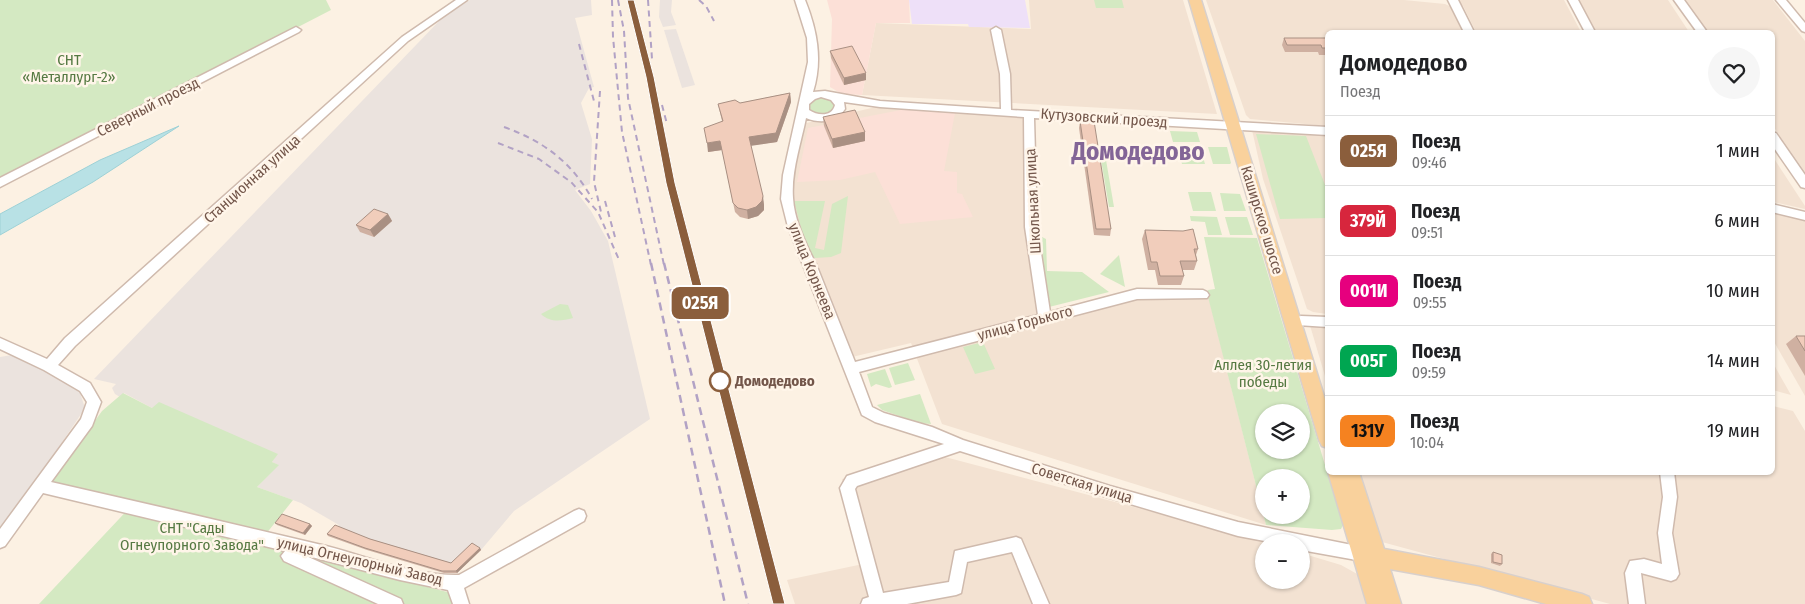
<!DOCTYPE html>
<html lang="ru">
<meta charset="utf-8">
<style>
body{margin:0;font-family:"Fira Sans Condensed",sans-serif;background:#f6f6f6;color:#202124;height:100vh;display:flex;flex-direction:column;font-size:19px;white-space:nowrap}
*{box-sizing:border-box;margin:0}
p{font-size:16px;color:#757577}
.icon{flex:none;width:28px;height:28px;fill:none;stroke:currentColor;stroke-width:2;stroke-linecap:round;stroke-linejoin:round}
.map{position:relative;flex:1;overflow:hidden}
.panel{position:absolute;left:1325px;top:30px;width:450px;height:445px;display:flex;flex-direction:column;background:#fff;border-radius:8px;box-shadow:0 1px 4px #0004}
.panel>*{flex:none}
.badge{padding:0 10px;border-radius:8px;font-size:18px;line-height:32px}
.fabs{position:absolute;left:1255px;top:404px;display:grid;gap:10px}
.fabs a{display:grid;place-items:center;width:55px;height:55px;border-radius:50%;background:#fff;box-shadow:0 1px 4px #0004;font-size:25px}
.map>.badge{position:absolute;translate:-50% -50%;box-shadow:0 0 0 2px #fff}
.round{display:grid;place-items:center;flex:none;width:52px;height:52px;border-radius:26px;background:#f6f6f6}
.summary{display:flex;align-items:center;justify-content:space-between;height:85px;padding:0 15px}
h1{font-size:24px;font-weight:600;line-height:38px}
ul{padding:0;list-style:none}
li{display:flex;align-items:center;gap:15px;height:70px;padding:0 15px;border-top:1px solid #e0e0e0}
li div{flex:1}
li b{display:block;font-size:19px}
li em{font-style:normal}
li .badge{min-width:55px;font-weight:700;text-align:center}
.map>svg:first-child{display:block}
.residential{fill:#f3e2d2}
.commercial{fill:#fce0d7}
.industrial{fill:#ebe3de}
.education{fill:#eee0f8}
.green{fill:#d4e9c2;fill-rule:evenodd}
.water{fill:#b8e1e5;stroke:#9ed1d6}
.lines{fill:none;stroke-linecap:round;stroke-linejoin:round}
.minor-casing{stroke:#cfbaad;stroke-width:3}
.major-casing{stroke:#d8d0cc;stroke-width:3}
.minor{fill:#fff;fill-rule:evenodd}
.major{fill:#f9d19c;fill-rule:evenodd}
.rail-far1{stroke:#b2a2c5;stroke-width:2;stroke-dasharray:6 4.5;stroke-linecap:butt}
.rail{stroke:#b2a2c5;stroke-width:2.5;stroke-dasharray:8 5.5;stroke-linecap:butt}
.wall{fill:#cfb0a1}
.shaded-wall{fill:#a99083}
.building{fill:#f1cdbb;stroke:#a99083}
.line{fill:#8b5e3c;stroke:#fff}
.stop-dot{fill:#fff;stroke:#8b5e3c;stroke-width:2.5}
.labels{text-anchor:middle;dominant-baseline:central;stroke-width:5;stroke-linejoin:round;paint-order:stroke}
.park-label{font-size:15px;fill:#557942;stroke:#fff5e9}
.street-label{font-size:15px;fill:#73564a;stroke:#fff5e9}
.stop-label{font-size:15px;font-weight:bold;fill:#73564a;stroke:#fff5e9;text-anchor:start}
.town-label{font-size:25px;font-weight:bold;fill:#836597;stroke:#fff5e9}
</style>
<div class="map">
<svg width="1805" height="604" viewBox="0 0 1805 604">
<rect width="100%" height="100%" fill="#fcf1e3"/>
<!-- residential -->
<g class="residential">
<path d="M1029,0H1183L1217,114L862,95L876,23L1031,29Z"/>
<path d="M1206,0H1404L1445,4L1456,9L1465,32H1328L1327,126L1250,119L1246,115Z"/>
<path d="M1450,0H1564L1581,32H1476L1463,6Z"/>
<path d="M1574,0H1668L1689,32H1592Z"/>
<path d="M1683,0H1773L1805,41V172L1773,126L1772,32H1706Z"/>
<path d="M889,104L1029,117L1031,208L1045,318L1137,294L1208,295L1266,525L942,424L911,343L852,357L790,212V203L802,124Z"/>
<path d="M1252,130L1327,134V314L1313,312L1307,309L1263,179Z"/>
<path d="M1773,157L1805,206V209L1773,202Z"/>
<path d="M1772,213L1805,220V396L1773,340Z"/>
<path d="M1309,322L1327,325V383Z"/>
<path d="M1772,363H1773L1791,395L1773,390Z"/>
<path d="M1773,406L1793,411L1805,431V604H1610L1382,542L1370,522L1355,473L1772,472Z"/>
<path d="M928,456L945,457L1266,542H1264V580H1301V553L1341,565L1359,575L1371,604H795L787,580L863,564L842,479Z"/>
</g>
<!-- commercial -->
<g class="commercial">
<path d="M827,0H909L910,23H876L862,95L842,94L830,87L832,19Z"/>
<path d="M906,109L955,113L944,171L957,172V193L962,194L973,217L900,224L875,172L840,180L797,182L808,128Z"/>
</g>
<!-- industrial -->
<g class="industrial">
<path d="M470,0H591L592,15L575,18L594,87L589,88L581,103L592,139L590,184L575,190L591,211L608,241L650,419L514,511L481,550L474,545L452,565L372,541L337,527L339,525L301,503L257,487L278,465L272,462L277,454L152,408L124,393L120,397L115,394L112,388L116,384L94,379L443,17Z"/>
<path d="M660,0H672L671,12L676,25L663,27L659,17Z"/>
<path d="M676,29L695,85L682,88L664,30Z"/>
<path d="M12,355L78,387L85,408L19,507L0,530V357Z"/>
</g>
<!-- education -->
<path class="education" d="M909,0H1025L1030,28L969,27L968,24H912Z"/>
<!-- green -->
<g class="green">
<path d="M0,0H326L331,10L0,181Z"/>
<path d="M1094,0H1122L1124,8H1096Z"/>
<path d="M824,96L836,103L835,111L824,116L809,112L807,104L811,99Z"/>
<path d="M1170,131L1197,132L1200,142H1173Z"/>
<path d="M1256,134L1306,136L1327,190V218L1280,219Z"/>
<path d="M1177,147H1200L1205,164H1182Z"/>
<path d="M1208,147H1227L1231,163L1230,164H1213Z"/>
<path d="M1100,154H1105L1114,207H1109Z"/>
<path d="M1188,192H1211L1216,211H1193Z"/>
<path d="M1220,193L1240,194L1246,211H1224Z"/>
<path d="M848,196L841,253L831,257L815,258L807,251L794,201H825L815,248L824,250L832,204Z"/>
<path d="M1190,216L1217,217L1222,235H1208L1205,222L1191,221Z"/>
<path d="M1225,217H1247L1253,235H1230Z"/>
<path d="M1038,235L1046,239L1047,271L1082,272L1109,292L1049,307Z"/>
<path d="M1204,237L1257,238L1343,525L1341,529L1332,530L1266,525L1207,293L1208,290L1215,289ZM1264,412H1301V450H1264ZM1264,478H1301V515H1264Z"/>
<path d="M1119,255L1125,287L1100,274Z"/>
<path d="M560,304L568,305L573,318C562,321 550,323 541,314Z"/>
<path d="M983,342L995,369L975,374L963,347Z"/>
<path d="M908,363L915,380L895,385L889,368Z"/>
<path d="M885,369L892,387L889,388L876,384L871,387L867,374Z"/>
<path d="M123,393L152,408L159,402L278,454L272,462L279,465L257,487L293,500L258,544L455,594L457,604H39L135,502L51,482L102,411Z"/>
<path d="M920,394L931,424L919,423L882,410L877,405Z"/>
</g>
<!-- water -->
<path class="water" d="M179,126L93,182L0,235V214L100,160Z"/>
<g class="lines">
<defs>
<g id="minor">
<path d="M456,0H467L408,41L75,346L58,365L90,383L101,402L92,426L51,482C143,503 234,524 326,546C369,557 414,576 459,575L574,511L579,509L584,511L586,516L584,521L464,588L469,604H453L448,590L400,580L304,555L401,599L403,604H378L284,561L281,556L285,551L43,493L5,546L0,548V529L81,419L87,402L80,391L44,370L0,349V338L47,359L65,338L402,37Z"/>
<path d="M795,0H805C817,30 823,60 813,92L825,91L880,101L1001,109L1000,74L991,30L996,27L1001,30L1010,74L1011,110L1328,127V135L1034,118L1037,227L1050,312L1137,289L1203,290L1207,292L1209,295L1207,298L1137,299L859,372L872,407L884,413L932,427L963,440L1110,486L1238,522L1362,547L1367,549L1370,554L1367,559L1362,561L1301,550V542H1270L1238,536L1110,498L960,451L857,486L855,489L883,593L949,582L955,551L1016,537L1021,539L1049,604H1033L1012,552L967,562L961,593L956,595L907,604H861L863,599L869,597L840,488L847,476L944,444L875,422L862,415L788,227L781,199L783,175L808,62L807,38ZM821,97L831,100L835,105C832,117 818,116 809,110V104L815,99ZM844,102L880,107L1024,117L1025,227L1038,315L855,362L816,264C806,245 794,220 793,198C791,172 801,143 806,118C821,124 836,122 845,109Z"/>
<path d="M1448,0H1458L1474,32H1464Z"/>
<path d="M1568,0H1578L1595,32H1585Z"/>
<path d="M1674,0H1684L1707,32H1697Z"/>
<path d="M1776,0H1786L1805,23V32L1802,31Z"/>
<path d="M296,27L301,30L299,32L0,187V178Z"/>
<path d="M1772,133H1776L1805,175V188L1801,187L1772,145Z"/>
<path d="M1772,204L1805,212V220L1772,212Z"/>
<path d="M1301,316L1328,317V327L1297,325L1295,321L1297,317Z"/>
<path d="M1660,472H1674L1677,497L1672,533L1679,574L1676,579L1671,581L1641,573L1645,604H1629L1625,573L1630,561L1644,559L1662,564L1658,533L1663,497Z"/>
</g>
<g id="major">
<path d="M1189,0H1201L1328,409V448L1322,446L1319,440Z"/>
<path d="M1328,472H1359L1384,549L1479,567L1582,594L1589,597L1592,604H1546L1479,585L1390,569L1401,604H1367Z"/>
</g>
</defs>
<!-- minor casing -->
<use href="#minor" class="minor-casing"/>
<!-- major casing -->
<use href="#major" class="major-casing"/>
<!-- minor -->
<use href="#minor" class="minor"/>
<!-- major -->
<use href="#major" class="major"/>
<!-- rail-far1 -->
<g class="rail-far1">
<path d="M612,0L613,37L622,132L651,265"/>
<path d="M618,0L624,31L628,98L664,265"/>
<path d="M631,0L650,77L670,183L691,265"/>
<path d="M648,0L652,59"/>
<path d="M699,0L706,6L714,21"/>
<path d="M579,44L595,105"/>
<path d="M600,91L594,182L601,212"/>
<path d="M662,105L667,124"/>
<path d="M504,127C543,141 572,162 592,199"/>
<path d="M498,143L539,159L571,182L598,212L620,262"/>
<path d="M605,201L615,237"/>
</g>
<!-- rail -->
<g class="rail">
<path d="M651,263L725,604"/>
<path d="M664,263L748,604"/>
<path d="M691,263L779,604"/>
</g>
</g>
<!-- wall -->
<g class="wall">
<path d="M1284,38H1328V55H1319L1318,52H1285L1282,45Z"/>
<path d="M830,51L866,80L844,85L831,58Z"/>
<path d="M790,93L791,102L777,142L751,145L764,205V210L758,216L748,219L740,217L735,212L722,150L708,152L722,121L718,104L740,103Z"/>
<path d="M823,117L865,132V141L833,148L824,126Z"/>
<path d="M1080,121L1111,229L1110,236L1094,235L1079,128Z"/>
<path d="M388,214L392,221L374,237L360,232L356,225Z"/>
<path d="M1145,230L1198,249L1196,255L1197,261L1194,270H1182L1184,276L1181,285H1158L1155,270H1148L1142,239Z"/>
<path d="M1796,336H1805V376L1786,344Z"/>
<path d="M275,523L310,524L312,526L305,535L277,525Z"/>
<path d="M327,534L370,539L451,563L480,548L481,550L457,573H444L367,550L328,536Z"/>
<path d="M1493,552L1502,564L1500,566L1491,563V554Z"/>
</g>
<!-- shaded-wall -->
<g class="shaded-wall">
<path d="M866,73V80L844,85V78Z"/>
<path d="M790,93L791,102L777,142L750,146L749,137Z"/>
<path d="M865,132V141L833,148L832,139Z"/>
<path d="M720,141L722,150L708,152L707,143Z"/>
<path d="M763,196L764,205V210L758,216L748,219L747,210Z"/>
<path d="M388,214L392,221L374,237L370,230Z"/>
<path d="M310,524L312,526L305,535L303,533Z"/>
<path d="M480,548L481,550L457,573L456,571Z"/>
</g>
<!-- building -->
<g class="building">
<path d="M1284,38H1328V48H1322L1321,45H1287Z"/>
<path d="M852,46L866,73L844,78L830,51Z"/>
<path d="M790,93L776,133L749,137L763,196L762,201L756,207L747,210L738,208L733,203L720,141L707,143L704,128L723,121L718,104L735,100L740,103Z"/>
<path d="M855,110L865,132L832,139L823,117Z"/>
<path d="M1080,121H1094L1111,229H1096Z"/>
<path d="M374,209L388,214L370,230L356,225Z"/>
<path d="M1193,229L1198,249H1194L1197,261H1180L1184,276H1160L1157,262H1151L1145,230L1183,231Z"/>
<path d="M1796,336H1805V351Z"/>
<path d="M282,514L310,524L303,533L275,523Z"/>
<path d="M335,525L370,539L451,563L472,543L480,548L456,571H442L365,548L327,534Z"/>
<path d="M1493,552L1502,555V564L1493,562Z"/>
</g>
<!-- line -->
<path class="line" d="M627,0H634L654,77L675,183L785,604H773L666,183L646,77Z"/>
<!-- markers -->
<circle class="stop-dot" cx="720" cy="381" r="10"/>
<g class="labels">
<!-- park labels -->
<g class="park-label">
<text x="69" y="60">СНТ<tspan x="69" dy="17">«Металлург-2»</tspan></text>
<text x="1263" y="365">Аллея 30-летия<tspan x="1263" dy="17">победы</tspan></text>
<text x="192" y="528">СНТ "Сады<tspan x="192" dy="17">Огнеупорного Завода"</tspan></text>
</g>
<!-- street labels -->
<g class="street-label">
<text transform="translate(148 107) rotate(-27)">Северный проезд</text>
<text transform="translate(1104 118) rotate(4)">Кутузовский проезд</text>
<text transform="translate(252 179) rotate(-42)">Станционная улица</text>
<text transform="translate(1033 201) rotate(-93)">Школьная улица</text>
<text transform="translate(1262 220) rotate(73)">Каширское шоссе</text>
<text transform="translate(812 271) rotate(68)">улица Корнеева</text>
<text transform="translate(1025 323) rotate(-15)">улица Горького</text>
<text transform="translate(1082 483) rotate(17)">Советская улица</text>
<text transform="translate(360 561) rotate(13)">улица Огнеупорный Завод</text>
</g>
<!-- stop labels -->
<g class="stop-label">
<text x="735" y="381">Домодедово</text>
</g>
<!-- town labels -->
<g class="town-label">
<text x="1138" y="152">Домодедово</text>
</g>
</g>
</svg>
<div class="fabs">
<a><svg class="icon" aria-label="layers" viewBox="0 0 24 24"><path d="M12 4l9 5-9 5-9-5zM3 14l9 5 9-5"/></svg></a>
<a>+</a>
<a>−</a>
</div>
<b class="badge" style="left:700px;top:303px;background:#8b5e3c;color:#fff">025Я</b>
<section class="panel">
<div class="summary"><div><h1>Домодедово</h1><p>Поезд</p></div><a class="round"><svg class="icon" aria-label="heart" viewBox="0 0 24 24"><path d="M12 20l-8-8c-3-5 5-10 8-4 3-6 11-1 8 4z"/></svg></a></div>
<ul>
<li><span class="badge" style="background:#8b5e3c;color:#fff">025Я</span><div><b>Поезд</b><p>09:46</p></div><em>1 мин</em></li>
<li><span class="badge" style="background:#d7263d;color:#fff">379Й</span><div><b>Поезд</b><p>09:51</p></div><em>6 мин</em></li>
<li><span class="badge" style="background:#e6007e;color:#fff">001И</span><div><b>Поезд</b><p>09:55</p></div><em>10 мин</em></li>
<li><span class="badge" style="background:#00a651;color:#fff">005Г</span><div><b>Поезд</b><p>09:59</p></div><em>14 мин</em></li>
<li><span class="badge" style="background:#f58220;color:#111">131У</span><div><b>Поезд</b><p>10:04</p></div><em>19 мин</em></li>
</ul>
</section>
</div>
